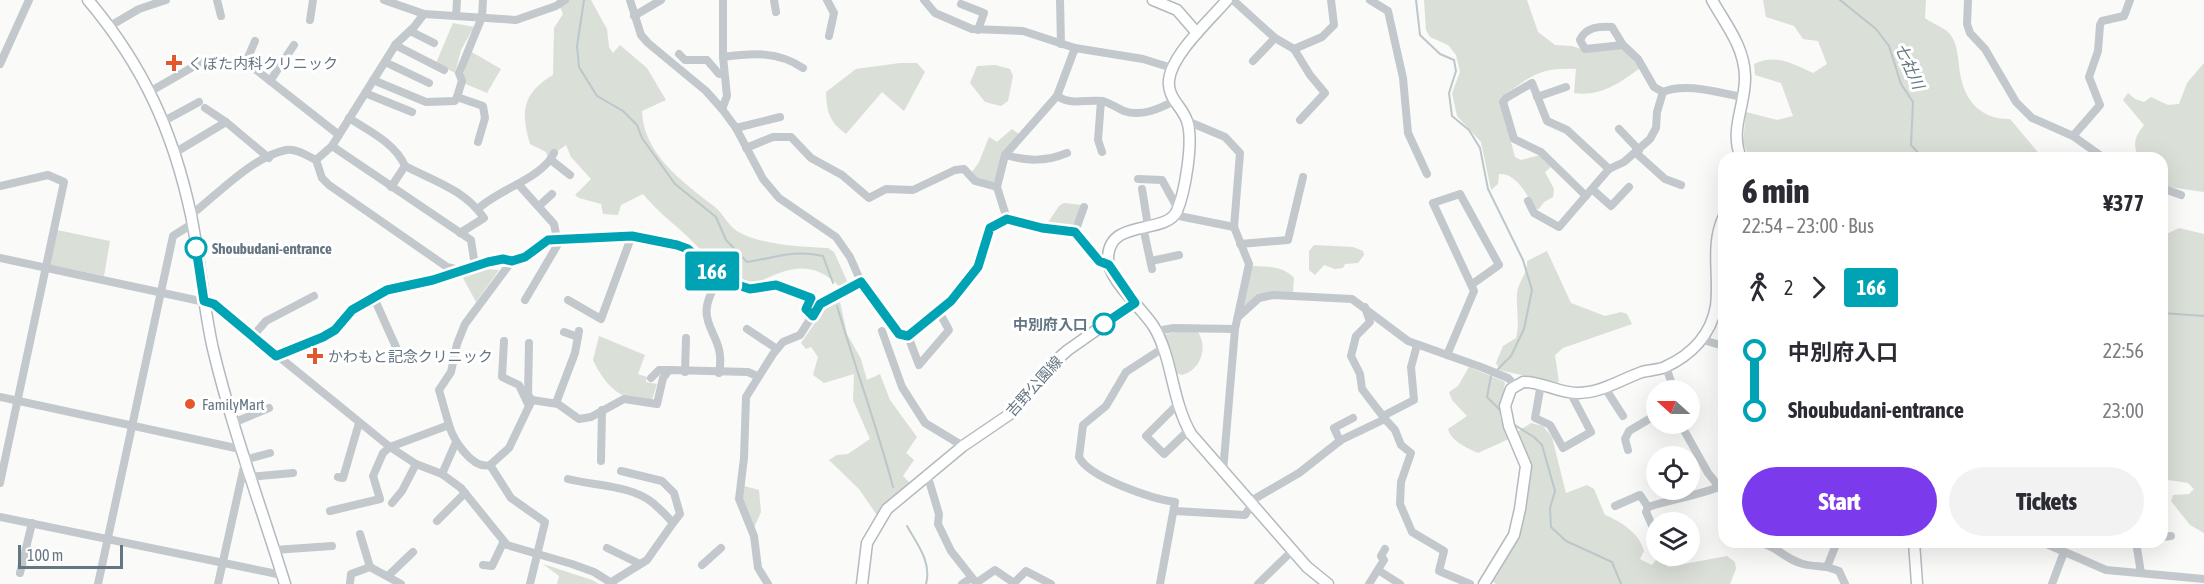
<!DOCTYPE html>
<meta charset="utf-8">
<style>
body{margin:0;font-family:"Asap Condensed","Noto Sans JP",sans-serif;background:#f2f2f3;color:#2b2b33;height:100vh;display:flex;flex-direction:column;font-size:22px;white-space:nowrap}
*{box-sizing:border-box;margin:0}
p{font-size:20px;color:#7c7c81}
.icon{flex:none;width:33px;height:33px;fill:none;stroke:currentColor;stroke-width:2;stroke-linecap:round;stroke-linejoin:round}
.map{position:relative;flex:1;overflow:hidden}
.sheet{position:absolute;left:1718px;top:152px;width:450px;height:396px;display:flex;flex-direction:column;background:#fff;border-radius:18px;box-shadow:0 6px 24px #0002}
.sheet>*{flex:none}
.badge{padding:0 12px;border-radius:4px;font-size:21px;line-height:39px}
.needle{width:39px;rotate:291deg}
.tools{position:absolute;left:1646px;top:380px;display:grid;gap:12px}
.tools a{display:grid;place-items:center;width:54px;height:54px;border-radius:50%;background:#fff;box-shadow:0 6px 24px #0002;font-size:30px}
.scale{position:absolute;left:18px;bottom:15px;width:105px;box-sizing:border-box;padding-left:6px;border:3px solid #657683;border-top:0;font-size:16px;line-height:21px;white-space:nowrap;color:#657683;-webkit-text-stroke:4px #fff;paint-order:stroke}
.map>.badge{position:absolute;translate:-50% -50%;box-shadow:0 0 0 3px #fff}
.legs{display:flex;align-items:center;gap:9px;height:66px;padding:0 24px;font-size:20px}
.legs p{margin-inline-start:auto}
.head{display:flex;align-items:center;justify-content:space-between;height:102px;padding:0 24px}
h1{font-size:33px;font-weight:800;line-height:45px}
.cta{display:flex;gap:12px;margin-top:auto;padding:12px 24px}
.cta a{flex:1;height:69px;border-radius:36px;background:#7c3aed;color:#fff;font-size:24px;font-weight:800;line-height:69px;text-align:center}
.cta a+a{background:#f2f2f3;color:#2b2b33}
ul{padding:0 24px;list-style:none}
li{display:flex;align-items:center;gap:21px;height:60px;font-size:22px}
li i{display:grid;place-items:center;width:9px;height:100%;margin:0 8px;background:currentColor}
li i::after{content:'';width:15px;height:15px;margin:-8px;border:4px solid;border-radius:50%;background:#fff}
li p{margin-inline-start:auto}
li:first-child i{background:linear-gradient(#0000 50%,currentColor 0)}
li:last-child i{background:linear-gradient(currentColor 50%,#0000 0)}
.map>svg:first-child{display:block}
.green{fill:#dadfd7}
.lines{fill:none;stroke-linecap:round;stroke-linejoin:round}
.stream{stroke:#bbc7cb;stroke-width:2}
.secondary-casing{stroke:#b3babf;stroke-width:13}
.street{stroke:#c3c8cc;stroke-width:8}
.secondary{stroke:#fff;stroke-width:10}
.line-1-casing{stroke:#fff;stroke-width:14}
.line-1{stroke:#00a3b4;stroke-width:9}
.poi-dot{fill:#e4572e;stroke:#fff;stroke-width:2}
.stop-1-dot{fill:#fff;stroke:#00a3b4;stroke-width:3}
.labels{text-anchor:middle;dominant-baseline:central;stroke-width:6;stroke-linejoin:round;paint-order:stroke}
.poi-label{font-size:15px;fill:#657683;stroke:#fff;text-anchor:start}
.stop-label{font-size:15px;font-weight:bold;fill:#657683;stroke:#fff;text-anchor:start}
.street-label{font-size:15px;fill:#657683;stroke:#fff}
.water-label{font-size:16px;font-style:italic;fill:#60757c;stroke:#fff}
</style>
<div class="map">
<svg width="2204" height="584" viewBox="0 0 2204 584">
<rect width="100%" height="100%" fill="#fafaf8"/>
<!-- green -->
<g class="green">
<path d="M557,0H591L607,29L609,47L613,53L620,45L647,68L666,100L642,111C643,154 684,183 715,207C723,214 728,225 737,231C759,245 802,247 828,248L834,252L848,283L840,287C812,259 787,267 756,284C720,275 703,250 677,227C664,216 654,207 643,194L621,205L618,215L603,214L601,204L579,198L575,195L591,179L571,157L566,145L548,158L546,152L530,144C520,111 523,93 553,75L554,28L563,14Z"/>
<path d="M1424,0H1527L1538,32L1555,45L1572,46L1587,51L1621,45L1640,68C1620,83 1600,97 1574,93L1576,69C1538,67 1533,76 1502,96L1500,101L1515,157L1521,160L1540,155L1551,167L1545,172L1554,189L1553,197L1544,202L1539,209H1535C1528,196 1516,172 1499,174L1498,184L1491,190L1481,142L1457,116L1452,93L1460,72L1456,55L1448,45L1430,37L1426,30Z"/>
<path d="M1763,0H1926L1925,18C1934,25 1946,27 1952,37C1959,48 1958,66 1961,78C1966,103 1984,120 2010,119L2042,157H1749L1743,142L1746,112L1777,120L1793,116L1781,83L1755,75L1754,64C1776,53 1793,64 1813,73L1827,64L1818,41L1803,39L1794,26L1766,17Z"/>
<path d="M453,23L474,27L461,50L455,73L436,63Z"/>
<path d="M470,51L501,69L487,93L461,82Z"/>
<path d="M900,63H917L925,72L904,111L882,92L846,134C829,121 827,113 826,92L856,69Z"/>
<path d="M2204,63V192L2162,186V158L2139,157C2132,144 2135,137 2144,125L2123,100L2128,93L2135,99L2144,102L2151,97L2168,105L2179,104L2187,83Z"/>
<path d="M995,65L1010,69L1013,76L1008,101L1001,106L985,102L970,83L977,66Z"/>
<path d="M1012,129L1019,134L996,183L978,180L972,172L979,162L989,137L997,142Z"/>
<path d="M1064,203L1083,205L1075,227L1047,224L1059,206Z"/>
<path d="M2179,228L2204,234V533L2190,525L2171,501L2173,495L2189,494L2194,489L2188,483L2162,479V236Z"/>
<path d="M57,230L110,241L104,276L50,265Z"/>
<path d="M1314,245L1353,247L1363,251L1364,255L1358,263L1345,264L1343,268L1335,269L1324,265L1315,275L1309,270V251Z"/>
<path d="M1547,251L1571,303L1605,316L1621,312L1627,314L1632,324L1563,348L1555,355L1559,382L1555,383L1500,370L1496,363L1503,346L1516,338C1520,323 1516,309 1517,294C1518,281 1528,274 1527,261Z"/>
<path d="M1254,266C1268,267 1283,266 1294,278L1293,292H1274L1241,308L1250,267Z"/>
<path d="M469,268L499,270L476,302L462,276Z"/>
<path d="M840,302L847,334L861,359L867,380L880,374L890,400L917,437L906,453L914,460L903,476L912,485L879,518L859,489L829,460L837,455L848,454L870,439L853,400L854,374L824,383L813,375L818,357L811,347L806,349L801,343L826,307Z"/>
<path d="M1182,330L1198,332C1208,347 1201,370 1182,375L1176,373L1164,335Z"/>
<path d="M599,336L645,355L638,374L647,377L646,382L657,384L652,400C621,403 605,385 593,360Z"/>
<path d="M1469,367L1505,382L1500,417L1511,438L1478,453C1467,448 1451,441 1448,429L1467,416L1452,400L1449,392L1458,386Z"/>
<path d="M1531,423L1543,426L1552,437L1566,493L1587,485L1594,489L1605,515C1622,522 1639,533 1644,551L1640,559L1652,565L1659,556L1668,567L1727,556L1735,562L1736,569L1730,584H1496L1492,581L1525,502L1517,432Z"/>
<path d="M744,486L759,490L761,512L753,530L742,505Z"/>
<path d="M543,564L592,580L599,584H557L559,576Z"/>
</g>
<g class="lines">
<!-- stream -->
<g class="stream">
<path d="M584,0L577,46L579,67L597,96L623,111L637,125L642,138L675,184L716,217L726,240L747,262C773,258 797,249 823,256L833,283"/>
<path d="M1416,0L1420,35L1440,54L1454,60L1456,71L1449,93L1452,116L1469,130L1480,148L1488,189L1523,260L1532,290L1524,329L1511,356L1491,376L1487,397L1503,413"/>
<path d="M1840,0L1876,29L1889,46L1901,84L1913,102L1911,145L1923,158"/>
<path d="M837,306C855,367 877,426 893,487"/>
<path d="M2162,313L2204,316"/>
<path d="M1513,424L1534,437L1542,445L1555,491L1550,508L1551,527L1566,541L1612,562L1621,584"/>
<path d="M907,526C917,544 932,562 926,584"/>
</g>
<defs>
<g id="secondary">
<path d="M88,0C143,65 173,131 191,215C200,259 203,305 213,349C232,429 261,506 285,584"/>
<path d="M1153,0L1177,10L1197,33"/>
<path d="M1227,0C1210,20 1172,54 1169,80C1167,98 1182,106 1187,121C1194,140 1185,192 1177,211C1165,236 1108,217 1108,259C1108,280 1143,309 1154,327C1173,359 1171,399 1191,434L1307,567L1328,584"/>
<path d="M1712,0C1726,25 1744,46 1745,76C1746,105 1729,129 1741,158"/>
<path d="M1914,542L1917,584"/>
<path d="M862,584L867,543L887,509L963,446L1010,414L1053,363L1068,350L1135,303"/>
<path d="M1484,584L1514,535L1520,509L1526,466L1509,426L1505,406L1511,389L1523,382C1541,381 1558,393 1577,393C1601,393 1620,380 1642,372C1649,370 1658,370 1665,367C1691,355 1711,335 1716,306C1720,275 1710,245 1724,216"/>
</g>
</defs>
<!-- secondary casing -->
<use href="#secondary" class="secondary-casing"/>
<!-- street -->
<g class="street">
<path d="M217,0L221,16"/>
<path d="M384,0L424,14L516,20L556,6L565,0"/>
<path d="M630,0L641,35L648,43L706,91L722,109L736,128L763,179L779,198L836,237L850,257L861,282L902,336H908L951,301L978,267L985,236L990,228L1007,219L1042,228L1075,232L1099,261L1109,265"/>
<path d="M774,0L776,12"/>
<path d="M827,0L834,13L829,36"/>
<path d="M924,0L935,13L972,29L1023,31L1075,48L1143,59L1172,68"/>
<path d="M1060,0L1061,44"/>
<path d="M1233,0L1275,38L1294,49L1322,37L1334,25L1331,0"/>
<path d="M1370,0L1388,11L1403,78L1408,133L1427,174"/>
<path d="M1968,0L1967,24L1970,33L1985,49L2016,102L2032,118L2073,136L2100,105L2089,77L2098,51L2100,25L2102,21L2124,16L2130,0"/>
<path d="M961,4L984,13L978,30"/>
<path d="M456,16L457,0"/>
<path d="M634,16L661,0"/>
<path d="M310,20L313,0"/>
<path d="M110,26L139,9L166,0"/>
<path d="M410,31L434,43"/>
<path d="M255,41L246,62L339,135"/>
<path d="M395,45L444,70"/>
<path d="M1623,45L1585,49L1580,40C1586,27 1599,26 1612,27L1623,45L1638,59L1654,87L1663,92"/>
<path d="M1294,49L1310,75L1325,93L1300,120"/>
<path d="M679,54L685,60H707L719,74H724"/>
<path d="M723,57C752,53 778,51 803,68"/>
<path d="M1253,61L1275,38"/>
<path d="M385,62L429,83"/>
<path d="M0,64L29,0"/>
<path d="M373,80L426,102L455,101L457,97"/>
<path d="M270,81L294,45"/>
<path d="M151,91L205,60L227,64"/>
<path d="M365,93L412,112"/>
<path d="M1057,96C1072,106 1086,99 1103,101C1110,103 1117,108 1124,111C1141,117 1159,109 1174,101"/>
<path d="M1537,97L1566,87"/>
<path d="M1101,101L1098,140L1102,152"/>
<path d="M205,108L226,122"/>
<path d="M722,109L727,96L723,57V0"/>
<path d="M349,118C369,131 395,143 405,166L391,187"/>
<path d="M164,121L199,102"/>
<path d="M1187,121L1225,137L1240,153L1234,227L1249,264L1235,329L1223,472"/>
<path d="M736,128L780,117"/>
<path d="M1619,129L1639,150"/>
<path d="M2073,136L2104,158"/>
<path d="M478,142L485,118L483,106L457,97L462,81L459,73L482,17L483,0"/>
<path d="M332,146L471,240L475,266L503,259L512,261L525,257L547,240L632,235L688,249L722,280L750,289L776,285L811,299L806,309L813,316"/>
<path d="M746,148L773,137H791L811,158L842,175L869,198L886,189L913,190L955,170L964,169L975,181L997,187"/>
<path d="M176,152L226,122L269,158"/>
<path d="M1636,153L1665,179L1681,185"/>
<path d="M1005,155C1027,161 1045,162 1067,153"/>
<path d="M316,160L322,178L329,185L447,267L459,270L475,266"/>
<path d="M551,160L570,175"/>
<path d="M405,166C434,181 465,190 484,218L460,233"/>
<path d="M1138,179L1162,180L1178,209"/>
<path d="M519,185L554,224L557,239"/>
<path d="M0,186L48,175L64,182L0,483"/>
<path d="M2162,188L2181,195"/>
<path d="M1142,189L1148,226"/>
<path d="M1592,189L1611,206L1629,187"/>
<path d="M1586,196L1541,152L1514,139L1503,102L1506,98L1532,83L1547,121L1567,130L1609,169"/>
<path d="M1528,201L1534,213L1559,227L1609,169L1624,162L1650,139L1656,128L1657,112L1663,92C1685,82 1719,93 1742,97"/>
<path d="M539,206L552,194"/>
<path d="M478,209C497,190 543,178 554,153"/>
<path d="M191,215C218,194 252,157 286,150C296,148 308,156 316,160L332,146L396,44L414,27L424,14"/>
<path d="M1174,215L1234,227"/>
<path d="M1007,219L997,187L1005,155L1057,96L1075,48"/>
<path d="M1143,227L1152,269"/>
<path d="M1075,232L1084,207"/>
<path d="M1240,244L1288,240L1303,177"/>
<path d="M0,258L214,304L390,447L416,464L442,474L461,488L507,545L572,564L594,572L613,584"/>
<path d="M1151,261L1179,255"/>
<path d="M693,279L698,258"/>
<path d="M374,298L396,347"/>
<path d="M525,300L561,239"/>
<path d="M568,300L601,319L632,235"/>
<path d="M1365,307L1370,322L1356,336L1351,356L1360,374L1362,389L1385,419"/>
<path d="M1238,317L1259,298L1273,295L1352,299L1408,341L1481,367L1508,378L1515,385"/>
<path d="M747,329L777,349"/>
<path d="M882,331L902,387L925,423L963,446"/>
<path d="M1157,331L1174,328L1235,329"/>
<path d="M564,332L578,337"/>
<path d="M908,336L919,365L949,330L938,310"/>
<path d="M252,337L266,321L314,296"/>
<path d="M1703,340L1724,346"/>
<path d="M504,341L502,377L519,385L529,406"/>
<path d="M1447,355L1474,291L1433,203L1460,194L1499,265L1471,285"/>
<path d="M276,356L323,337L335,330L352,310L387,290L433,280L459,270"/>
<path d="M1666,367L1674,390"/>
<path d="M685,372L686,338"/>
<path d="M719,373C728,329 686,327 720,278"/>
<path d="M651,378L659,370H669"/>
<path d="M1541,384L1535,418L1550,425L1563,448L1591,432L1570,392"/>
<path d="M1605,388L1623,416"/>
<path d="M0,397L240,449"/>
<path d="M532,400L558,404L579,419L591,417L624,399L657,404L663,378L669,370L748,372L757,376"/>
<path d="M556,403L575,353L579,331"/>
<path d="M1177,405L1146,436L1164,454L1189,430"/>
<path d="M1383,416L1414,400L1411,367L1417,345"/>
<path d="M233,423L269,408"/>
<path d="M1680,423L1708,473L1724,493"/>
<path d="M449,425L439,390L451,372L457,344L465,324L512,261"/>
<path d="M1340,441L1334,428L1353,418"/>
<path d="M1628,450L1625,439L1629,431L1656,415"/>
<path d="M244,460L270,453"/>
<path d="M601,461L602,410"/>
<path d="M490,465L511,498L545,522L530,584"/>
<path d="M621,471L662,481L674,493L680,514L673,523"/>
<path d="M442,474L456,442"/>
<path d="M927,474L939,514L938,524L951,551L977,584"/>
<path d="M249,477L293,473"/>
<path d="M338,477L343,478L359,423"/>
<path d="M568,479C595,486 631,485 653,503C660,509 667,516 673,523L647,560L610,583"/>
<path d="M392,503L402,491L416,464"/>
<path d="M1615,506L1640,495L1648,507C1672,499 1696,496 1719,487"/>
<path d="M1648,507L1646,512L1656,534"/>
<path d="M330,511L380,499L373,476L383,453L390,447L449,425C453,439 472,470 490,465L509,448L532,400L528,395L529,343"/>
<path d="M1175,511L1245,515L1256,498L1299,473L1341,440L1385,419L1395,430L1401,445L1411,453L1401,482L1400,504L1412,532L1444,551L1439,571L1470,584"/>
<path d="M0,517L282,575"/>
<path d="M437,521L465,493"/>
<path d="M360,534L370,567"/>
<path d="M2162,537L2171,536"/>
<path d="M1746,542C1779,542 1778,557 1803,564C1810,566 1819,566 1827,567L1837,542"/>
<path d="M2042,542L2106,570L2204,579"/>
<path d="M2136,542L2141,573"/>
<path d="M607,548L640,564"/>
<path d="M274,550L332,546"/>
<path d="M483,565L492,566L503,543"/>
<path d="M702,565L721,548"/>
<path d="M1827,567L1839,571L1845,584"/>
<path d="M1378,570L1400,584"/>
<path d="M20,573L32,523"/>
<path d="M389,575L413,552"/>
<path d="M350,583L351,574L370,567L401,584"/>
<path d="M976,583L995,570L1014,583L1026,571L1051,584"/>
<path d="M98,584L173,236L192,224"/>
<path d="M218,584L245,462"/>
<path d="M768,584L758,568L754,536L739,499L744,458L746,397L773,354L783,342L800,335L820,304L861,282"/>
<path d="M962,584L971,578"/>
<path d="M1160,584L1175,502C1153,499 1089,478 1079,457L1083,425L1106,406L1126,372L1163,348"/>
<path d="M1258,584L1293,550"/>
<path d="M1369,584L1384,560L1381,556L1385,549"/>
<path d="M2052,584L2064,552"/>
</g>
<!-- secondary -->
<use href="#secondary" class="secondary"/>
</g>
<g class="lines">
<defs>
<path id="line-1" d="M196,248L204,301L214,304L276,356L323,337L335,330L352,310L387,290L433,280L488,262L503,259L512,261L525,257L548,240L632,236L677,245L688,249L722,280L750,289L776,285L811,298L806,309L813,316L820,304L861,282L899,334L908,336L951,301L978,267L990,228L1007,219L1042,228L1075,232L1099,261L1109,265L1135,303L1104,324"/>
</defs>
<!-- line-1 casing -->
<use href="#line-1" class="line-1-casing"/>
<!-- line-1 -->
<use href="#line-1" class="line-1"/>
</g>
<!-- markers -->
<g class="poi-dot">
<path d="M171 54h6v6h6v6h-6v6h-6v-6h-6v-6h6z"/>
<path d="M312 347h6v6h6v6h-6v6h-6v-6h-6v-6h6z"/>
<circle cx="190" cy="404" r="6"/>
</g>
<g class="stop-1-dot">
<circle cx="196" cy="248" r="10"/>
<circle cx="1104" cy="324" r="10"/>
</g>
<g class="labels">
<!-- poi labels -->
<g class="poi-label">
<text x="188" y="63">くぼた内科クリニック</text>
<text x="328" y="356">かわもと記念クリニック</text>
<text x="202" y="404">FamilyMart</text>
</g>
<!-- stop labels -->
<g class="stop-label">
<text x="212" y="248">Shoubudani-entrance</text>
<text x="1088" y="324" text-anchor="end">中別府入口</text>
</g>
<!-- street labels -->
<g class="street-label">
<text transform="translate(1034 386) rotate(-48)">吉野公園線</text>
</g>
<!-- water labels -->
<g class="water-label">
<text transform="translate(1910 66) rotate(66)">七社川</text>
</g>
</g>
</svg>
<div class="tools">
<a><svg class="needle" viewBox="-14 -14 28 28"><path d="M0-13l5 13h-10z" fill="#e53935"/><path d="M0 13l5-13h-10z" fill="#7c7c81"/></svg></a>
<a><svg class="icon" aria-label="locate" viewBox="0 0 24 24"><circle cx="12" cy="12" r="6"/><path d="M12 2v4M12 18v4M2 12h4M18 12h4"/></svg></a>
<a><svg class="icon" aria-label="layers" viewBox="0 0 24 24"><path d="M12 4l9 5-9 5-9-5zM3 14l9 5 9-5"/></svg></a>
</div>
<div class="scale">100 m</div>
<b class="badge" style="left:712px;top:271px;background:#00a3b4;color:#fff">166</b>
<section class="sheet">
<div class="head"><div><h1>6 min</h1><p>22:54 – 23:00 · Bus</p></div><b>¥377</b></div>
<div class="legs"><svg class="icon" aria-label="walk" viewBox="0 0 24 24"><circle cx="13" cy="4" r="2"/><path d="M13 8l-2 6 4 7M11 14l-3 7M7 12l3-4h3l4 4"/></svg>2<svg class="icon" aria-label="forward" viewBox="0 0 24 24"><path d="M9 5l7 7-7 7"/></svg><b class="badge" style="background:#00a3b4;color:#fff">166</b></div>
<ul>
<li><i style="color:#00a3b4"></i><b>中別府入口</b><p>22:56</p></li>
<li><i style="color:#00a3b4"></i><b>Shoubudani-entrance</b><p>23:00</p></li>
</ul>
<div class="cta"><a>Start</a><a>Tickets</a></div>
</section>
</div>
